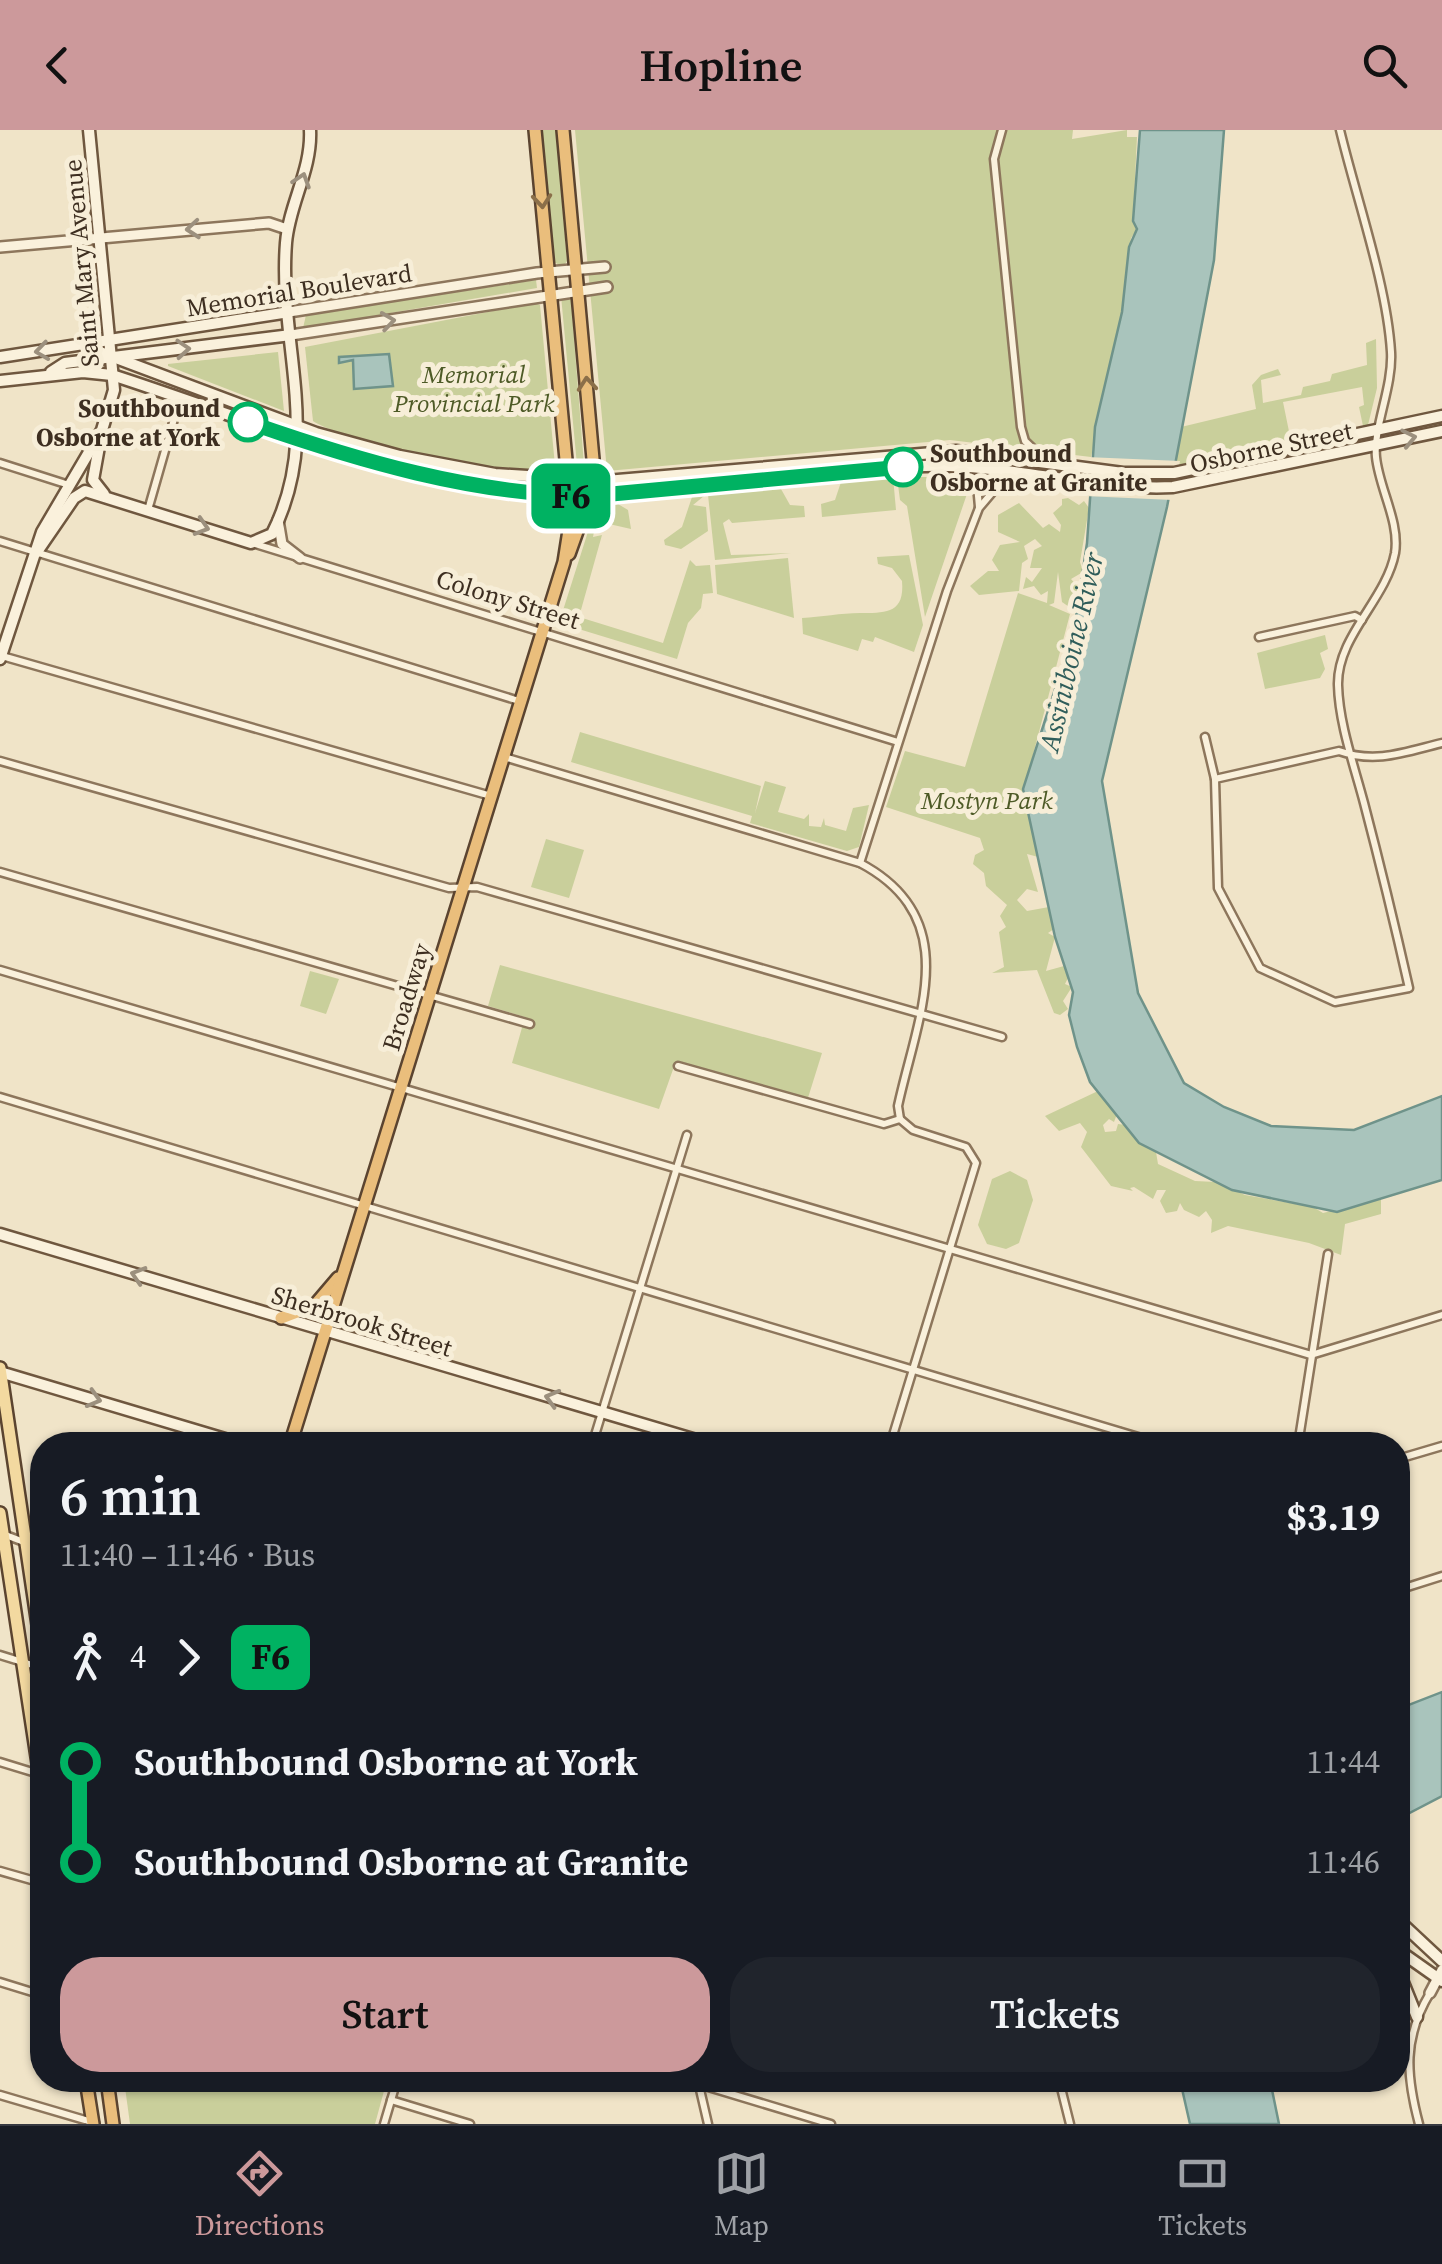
<!DOCTYPE html>
<meta charset="utf-8">
<style>
body{margin:0;font-family:"Source Serif 4",serif;background:#20242c;color:#f1f3f6;height:100vh;display:flex;flex-direction:column;font-size:38px;white-space:nowrap}
*{box-sizing:border-box;margin:0}
p{font-size:32px;color:#9ea1a6}
.icon{flex:none;width:55px;height:55px;fill:none;stroke:currentColor;stroke-width:2;stroke-linecap:round;stroke-linejoin:round}
.map{position:relative;flex:1;overflow:hidden}
.drawer{position:absolute;left:30px;top:1302px;width:1380px;height:660px;display:flex;flex-direction:column;background:#171b24;border-radius:40px;box-shadow:0 2px 8px #0004}
.drawer>*{flex:none}
.badge{padding:0 20px;border-radius:15px;font-size:35px;line-height:65px}
.map>.badge{position:absolute;translate:-50% -50%;box-shadow:0 0 0 5px #fff}
.legs{display:flex;align-items:center;gap:15px;height:110px;padding:0 30px;font-size:32px}
.legs p{margin-inline-start:auto}
.overview{display:flex;align-items:center;justify-content:space-between;height:170px;padding:0 30px}
h1{font-size:55px;font-weight:600;line-height:75px}
.action{display:flex;gap:20px;margin-top:auto;padding:20px 30px}
.action a{flex:1;height:115px;border-radius:40px;background:#cc999b;color:#111;font-size:40px;font-weight:600;line-height:115px;text-align:center}
.action a+a{background:#20242c;color:#f1f3f6}
ul{padding:0 30px;list-style:none}
li{display:flex;align-items:center;gap:35px;height:100px;font-size:38px}
li i{display:grid;place-items:center;width:15px;height:100%;margin:0 12px;background:currentColor}
li i::after{content:'';width:25px;height:25px;margin:-12px;border:8px solid;border-radius:50%;background:#171b24}
li p{margin-inline-start:auto}
li:first-child i{background:linear-gradient(#0000 50%,currentColor 0)}
li:last-child i{background:linear-gradient(currentColor 50%,#0000 0)}
header{display:flex;justify-content:space-between;align-items:center;height:130px;padding:0 30px;background:#cc999b;color:#111;font-size:45px;font-weight:600}
.tab-bar{display:flex;justify-content:space-around;align-items:center;height:140px;border-top:2px solid #363941;background:#171b24;font-size:28px;color:#9ea1a6}
.tab-bar a{display:grid;justify-items:center;gap:5px}
.tab-bar .current{color:#cc999b}
.map>svg:first-child{display:block}
.green{fill:#c9cf9b}
.water{fill:#a9c4bc;stroke:#6f938a;stroke-width:2.5}
.pier{fill:#f0e4c8}
.lines{fill:none;stroke-linecap:round;stroke-linejoin:round}
.minor-casing{stroke:#8d765c;stroke-width:11}
.tertiary-casing{stroke:#8d765c;stroke-width:14}
.secondary-casing{stroke:#6f573f;stroke-width:15}
.primary-casing{stroke:#5b4430;stroke-width:16}
.trunk-casing{stroke:#5b4430;stroke-width:16}
.minor{stroke:#faf1dc;stroke-width:6}
.tertiary{stroke:#faf1dc;stroke-width:9}
.secondary{stroke:#faf1dc;stroke-width:10}
.primary{stroke:#f3d9a0;stroke-width:11}
.trunk{stroke:#eabe7c;stroke-width:11}
.oneway{stroke:#9c907e}
.oneway2{stroke:#8b6f49}
.line-1-casing{stroke:#fff;stroke-width:22}
.line-1{stroke:#00b262;stroke-width:15}
.stop-1-dot{fill:#fff;stroke:#00b262;stroke-width:5}
.labels{text-anchor:middle;dominant-baseline:central;stroke-width:10;stroke-linejoin:round;paint-order:stroke}
.street-label{font-size:25px;fill:#3d2e20;stroke:#f7eed8}
.park-label{font-size:25px;font-style:italic;fill:#4d5a26;stroke:#f7eed8}
.stop-label{font-size:25px;font-weight:bold;fill:#3d2e20;stroke:#f7eed8;text-anchor:end}
.water-label{font-size:28px;font-style:italic;fill:#2f5d5a;stroke:#f7eed8}
</style>
<header><svg class="icon" aria-label="back" viewBox="0 0 24 24"><path d="M15 5l-7 7 7 7"/></svg>Hopline<svg class="icon" aria-label="search" viewBox="0 0 24 24"><circle cx="10" cy="10" r="6"/><path d="M15 15l6 6"/></svg></header>
<div class="map">
<svg width="1442" height="1994" viewBox="0 0 1442 1994">
<rect width="100%" height="100%" fill="#f0e4c8"/>
<!-- green -->
<g class="green">
<path d="M542,0H556L567,131L563,137L554,132Z"/>
<path d="M575,0H1073L1072,9L1127,0V7H1137L1133,90L1137,99L1131,108L1122,182L1091,327L950,310L607,341Z"/>
<path d="M536,150L537,158L303,198L306,185Z"/>
<path d="M561,166L571,170L584,335H577Z"/>
<path d="M535,173L540,175L555,336L550,341C511,348 346,313 313,291L305,217Z"/>
<path d="M1376,209L1377,258L1368,295L1363,296L1359,277L1364,275L1362,257L1283,272L1293,321L1173,338L1181,297L1256,279L1252,255L1261,245L1278,239L1281,245L1261,250L1263,273L1301,265L1303,257L1330,251L1332,244L1367,235L1366,213Z"/>
<path d="M278,222L284,281L168,236V234Z"/>
<path d="M893,347L896,380L822,387L821,374L835,370L841,352Z"/>
<path d="M897,347H956L969,358L925,487L907,376L900,370Z"/>
<path d="M781,359L790,375L804,376L805,387L732,393L729,389L723,393L731,425L791,423L715,430L708,365Z"/>
<path d="M704,366L693,375L706,377L708,401L681,419L665,415L664,410L682,397L692,367Z"/>
<path d="M1068,368L1079,375L1084,371L1089,378L1080,432L1083,442L1071,449L1079,458L1075,481L1062,472L1058,442L1054,473L1049,475L1070,484L1024,659L1042,728L1027,724L1038,762L1027,759L1017,770L1027,781L1049,777L1054,799L1048,803L1055,807L1046,841L1064,836L1069,846L1065,854L1072,857L1063,871L1068,879L1060,885L1054,883L1037,840L992,843L1004,837L999,802L1006,797L1000,786L1007,775L986,756L984,743L973,734L975,725L984,720L980,708L886,677L905,621L965,637L1018,463L1047,473L1048,461L1041,465L1034,456L1023,459L1026,447L1032,452L1042,438H1030L1034,420L1042,416L1035,409L1024,416L1028,429L1022,433L1019,461L979,465L970,456L988,441H999L992,430L1000,415L1020,412L998,402V385L1019,373L1043,398L1049,394L1060,402L1061,395L1053,383L1062,375V369Z"/>
<path d="M618,374L628,380L631,399L596,391L593,407L602,405L579,487L663,513L690,430L696,436L710,435L713,463L703,464L701,478L688,493L677,529L559,493L592,389L602,378Z"/>
<path d="M909,425L923,495L914,522L875,507L873,512L862,509L858,521L803,504L802,488C821,487 841,483 860,483C885,483 905,484 902,451L892,438L878,434L877,427Z"/>
<path d="M788,428L794,488L717,464L715,435Z"/>
<path d="M1325,505L1328,519L1320,523L1325,539L1320,548L1265,559L1257,523Z"/>
<path d="M580,602L761,656L755,683L765,651L786,657L778,682L804,689L809,684V696L821,697L824,688L825,695L846,701L853,678L869,675L859,717L847,721L750,693L752,686L571,632Z"/>
<path d="M546,709L584,720L569,768L531,757Z"/>
<path d="M500,835L822,923L807,971L676,931L659,979L512,933L525,887L488,876Z"/>
<path d="M310,841L339,849L326,884L300,876Z"/>
<path d="M1098,961L1117,984L1114,992L1109,989L1103,995L1105,1002L1116,1001L1118,994L1126,995L1139,1013L1156,1022L1158,1034L1195,1051L1216,1052L1245,1065L1313,1077L1323,1083L1381,1069V1084L1345,1094L1341,1125L1309,1113L1228,1096L1211,1103L1212,1090L1206,1081L1199,1087L1184,1080L1180,1073L1177,1081L1166,1083L1160,1071L1166,1060H1157L1153,1069L1134,1057L1130,1058L1133,1061L1111,1056L1081,1017L1087,1002L1080,993L1059,1001L1045,986Z"/>
<path d="M1010,1041L1027,1050L1033,1070L1019,1113L1006,1119L987,1114L978,1095L992,1049Z"/>
<path d="M124,1950H387L375,1994H130Z"/>
</g>
<!-- water -->
<g class="water">
<path d="M1140,0H1224L1214,130L1167,377L1102,651L1138,863L1184,953L1224,977L1271,996L1354,1000L1442,966V1050L1337,1082L1232,1060L1139,1013L1090,952L1077,917L1069,885L1073,862L1055,807L1023,659L1074,500L1087,413L1095,297L1122,182L1129,117L1137,99L1133,91Z"/>
<path d="M389,224L393,256L354,259L353,230L339,233V227Z"/>
<path d="M1442,1562V1666L1398,1689V1579Z"/>
<path d="M1180,1950H1270L1279,1994H1190Z"/>
</g>
<!-- pier -->
<path class="pier" d="M1086,327L1180,331L1173,370L1084,366Z"/>
<g class="lines">
<defs>
<g id="minor">
<path d="M1002,0L994,29L1021,297L1025,311L1045,330"/>
<path d="M1340,0C1356,67 1387,155 1391,222C1393,257 1373,298 1376,327C1379,358 1400,392 1395,423C1386,470 1337,506 1338,555C1339,594 1354,635 1364,673C1380,734 1395,796 1409,858L1335,872L1260,838L1218,758L1215,649L1339,621C1376,634 1405,622 1442,613"/>
<path d="M0,333L69,355"/>
<path d="M959,338L977,355L979,377"/>
<path d="M148,380L180,268"/>
<path d="M0,411L519,571"/>
<path d="M252,413L898,612"/>
<path d="M1259,507L1355,486L1362,490"/>
<path d="M2,526L491,666"/>
<path d="M1205,607L1215,649"/>
<path d="M504,627L860,733C966,789 917,887 898,976L900,989"/>
<path d="M0,631L449,758L477,757L1002,907"/>
<path d="M860,733L947,461L979,378L996,358L1026,346"/>
<path d="M0,742L530,894"/>
<path d="M0,840L1311,1225L1442,1185"/>
<path d="M678,936L884,994L900,989"/>
<path d="M0,967L1165,1315"/>
<path d="M592,1315L687,1005"/>
<path d="M890,1315L976,1033L966,1017L913,1000L900,989"/>
<path d="M1116,1315L1120,1302"/>
<path d="M1298,1315L1328,1124"/>
<path d="M1398,1329L1442,1316"/>
<path d="M3,1404L42,1419"/>
<path d="M1398,1460L1442,1446"/>
<path d="M0,1525L42,1538"/>
<path d="M0,1632L39,1644"/>
<path d="M0,1741L42,1753"/>
<path d="M0,1852L42,1865"/>
<path d="M685,1950L831,1994"/>
<path d="M1059,1950L1070,1994"/>
<path d="M698,1951L708,1994"/>
<path d="M0,1965L95,1993"/>
<path d="M391,1970L470,1994"/>
<path d="M384,1994L397,1950"/>
<path d="M1419,1994C1406,1945 1403,1908 1430,1863"/>
</g>
<g id="tertiary">
<path d="M0,117L269,93L287,99"/>
<path d="M289,182L537,143L605,137"/>
<path d="M291,205L607,157"/>
<path d="M278,390L282,414L300,428"/>
<path d="M1430,1863L1442,1840"/>
</g>
<g id="secondary">
<path d="M84,216L316,303L400,326L495,344L606,351L956,321L1123,343H1174L1442,286"/>
<path d="M0,227L289,182"/>
<path d="M51,242L65,233L291,205"/>
<path d="M0,251L83,242L112,245C261,293 412,360 571,366C603,367 636,362 669,359C754,351 839,338 925,336C1008,333 1089,361 1173,357L1442,301"/>
<path d="M100,311L93,350L104,364"/>
<path d="M37,422L74,368L85,361L251,413L272,404C323,303 278,216 286,113C289,74 312,40 310,0"/>
<path d="M0,529L42,402L102,300L114,260L89,0"/>
<path d="M0,1104L713,1315"/>
<path d="M0,1242L245,1315"/>
<path d="M1398,1790L1442,1831"/>
<path d="M1398,1820L1442,1851"/>
<path d="M1398,1840L1417,1887"/>
</g>
<g id="primary">
<path d="M0,1238L42,1522"/>
<path d="M0,1383L42,1660"/>
</g>
<g id="trunk">
<path d="M563,0L595,351L569,424"/>
<path d="M281,1188L315,1175L338,1148"/>
<path d="M290,1315L564,432L570,394L568,351L535,0"/>
<path d="M86,1950L93,1994"/>
<path d="M107,1950L113,1994"/>
</g>
</defs>
<!-- minor casing -->
<use href="#minor" class="minor-casing"/>
<!-- tertiary casing -->
<use href="#tertiary" class="tertiary-casing"/>
<!-- secondary casing -->
<use href="#secondary" class="secondary-casing"/>
<!-- primary casing -->
<use href="#primary" class="primary-casing"/>
<!-- trunk casing -->
<use href="#trunk" class="trunk-casing"/>
<!-- minor -->
<use href="#minor" class="minor"/>
<!-- tertiary -->
<use href="#tertiary" class="tertiary"/>
<!-- secondary -->
<use href="#secondary" class="secondary"/>
<!-- primary -->
<use href="#primary" class="primary"/>
<!-- trunk -->
<use href="#trunk" class="trunk"/>
</g>
<!-- one-way arrows -->
<defs><path id="oneway-chevron" d="M-2-3.5L2.5 0L-2 3.5" fill="none" stroke-width="1.6" stroke-linecap="round" stroke-linejoin="round" transform="scale(2.5)"/></defs>
<g class="oneway">
<use href="#oneway-chevron" transform="translate(302 50) rotate(-72)"/>
<use href="#oneway-chevron" transform="translate(193 99) rotate(175)"/>
<use href="#oneway-chevron" transform="translate(388 191) rotate(-8)"/>
<use href="#oneway-chevron" transform="translate(183 219) rotate(-4)"/>
<use href="#oneway-chevron" transform="translate(42 221) rotate(172)"/>
<use href="#oneway-chevron" transform="translate(1409 308) rotate(-12)"/>
<use href="#oneway-chevron" transform="translate(202 397) rotate(17)"/>
<use href="#oneway-chevron" transform="translate(138 1145) rotate(-163)"/>
<use href="#oneway-chevron" transform="translate(552 1268) rotate(-164)"/>
<use href="#oneway-chevron" transform="translate(94 1269) rotate(16)"/>
</g>
<g class="oneway2">
<use href="#oneway-chevron" transform="translate(542 71) rotate(85)"/>
<use href="#oneway-chevron" transform="translate(587 254) rotate(-95)"/>
</g>
<g class="lines">
<defs>
<path id="line-1" d="M248,292C356,330 474,365 590,366L903,337"/>
</defs>
<!-- line-1 casing -->
<use href="#line-1" class="line-1-casing"/>
<!-- line-1 -->
<use href="#line-1" class="line-1"/>
</g>
<!-- markers -->
<g class="stop-1-dot">
<circle cx="248" cy="292" r="18"/>
<circle cx="903" cy="337" r="18"/>
</g>
<g class="labels">
<!-- street labels -->
<g class="street-label">
<text transform="translate(81 133) rotate(-95)">Saint Mary Avenue</text>
<text transform="translate(299 160) rotate(-9)">Memorial Boulevard</text>
<text transform="translate(1271 317) rotate(-12)">Osborne Street</text>
<text transform="translate(508 469) rotate(17)">Colony Street</text>
<text transform="translate(406 867) rotate(-73)">Broadway</text>
<text transform="translate(362 1191) rotate(17)">Sherbrook Street</text>
</g>
<!-- park labels -->
<g class="park-label">
<text x="474" y="244">Memorial<tspan x="474" dy="29">Provincial Park</tspan></text>
<text x="987" y="670">Mostyn Park</text>
</g>
<!-- stop labels -->
<g class="stop-label">
<text x="220" y="278">Southbound<tspan x="220" dy="29">Osborne at York</tspan></text>
<text x="930" y="323" text-anchor="start">Southbound<tspan x="930" dy="29">Osborne at Granite</tspan></text>
</g>
<!-- water labels -->
<g class="water-label">
<text transform="translate(1071 522) rotate(-77)">Assiniboine River</text>
</g>
</g>
</svg>
<b class="badge" style="left:571px;top:366px;background:#00b262;color:#111">F6</b>
<section class="drawer">
<div class="overview"><div><h1>6 min</h1><p>11:40 – 11:46 · Bus</p></div><b>$3.19</b></div>
<div class="legs"><svg class="icon" aria-label="walk" viewBox="0 0 24 24"><circle cx="13" cy="4" r="2"/><path d="M13 8l-2 6 4 7M11 14l-3 7M7 12l3-4h3l4 4"/></svg>4<svg class="icon" aria-label="forward" viewBox="0 0 24 24"><path d="M9 5l7 7-7 7"/></svg><b class="badge" style="background:#00b262;color:#111">F6</b></div>
<ul>
<li><i style="color:#00b262"></i><b>Southbound Osborne at York</b><p>11:44</p></li>
<li><i style="color:#00b262"></i><b>Southbound Osborne at Granite</b><p>11:46</p></li>
</ul>
<div class="action"><a>Start</a><a>Tickets</a></div>
</section>
</div>
<nav class="tab-bar">
<a class="current"><svg class="icon" aria-label="directions" viewBox="0 0 24 24"><path d="M12 3l9 9-9 9-9-9zM9 14v-3h6M13 9l2 2-2 2"/></svg>Directions</a>
<a><svg class="icon" aria-label="map" viewBox="0 0 24 24"><path d="M3 6l6-2 6 2 6-2v14l-6 2-6-2-6 2zM9 4v14M15 6v14"/></svg>Map</a>
<a><svg class="icon" aria-label="tickets" viewBox="0 0 24 24"><path d="M3 7h18v10H3zM15 7v10"/></svg>Tickets</a>
</nav>
